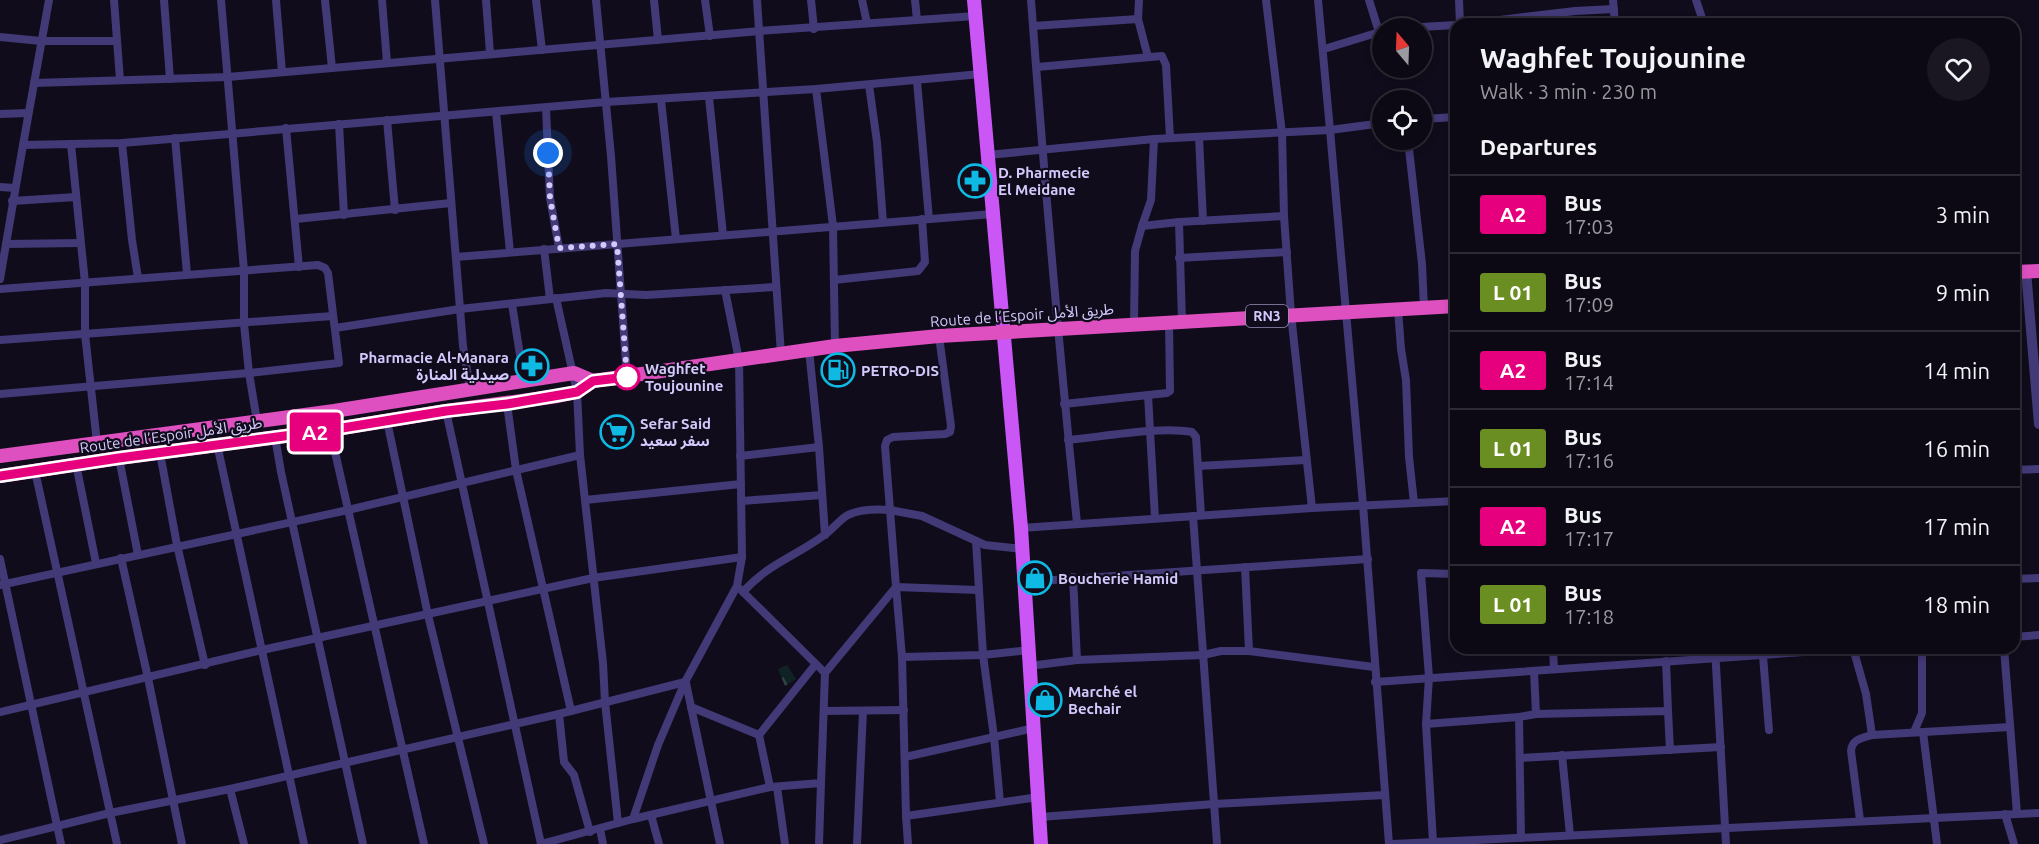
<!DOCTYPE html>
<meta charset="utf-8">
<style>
body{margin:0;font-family:Ubuntu,"Noto Sans Arabic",sans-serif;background:#1a1722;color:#f1f3f6;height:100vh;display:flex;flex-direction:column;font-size:22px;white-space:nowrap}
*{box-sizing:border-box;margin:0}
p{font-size:20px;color:#9a9aa0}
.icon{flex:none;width:33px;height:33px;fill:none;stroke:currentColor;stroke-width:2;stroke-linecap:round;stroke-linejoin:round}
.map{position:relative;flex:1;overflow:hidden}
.side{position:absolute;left:1450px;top:18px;width:570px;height:636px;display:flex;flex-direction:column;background:#0c0914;border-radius:18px;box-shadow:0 3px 9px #0003,0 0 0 2px #2c2a34}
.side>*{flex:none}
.badge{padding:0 12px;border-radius:4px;font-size:21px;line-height:39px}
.needle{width:39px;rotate:341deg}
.buttons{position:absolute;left:1372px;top:18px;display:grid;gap:12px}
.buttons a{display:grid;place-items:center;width:60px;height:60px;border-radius:50%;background:#0c0914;box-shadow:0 3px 9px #0003,0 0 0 2px #2c2a34;font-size:30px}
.you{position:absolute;width:30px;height:30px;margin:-15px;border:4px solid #fff;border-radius:50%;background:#1a73e8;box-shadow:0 0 0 9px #1a73e833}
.map>.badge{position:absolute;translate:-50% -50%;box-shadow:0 0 0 3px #fff}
h2{padding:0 30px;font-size:22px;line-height:54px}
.round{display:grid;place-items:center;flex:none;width:63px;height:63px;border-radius:32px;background:#1a1722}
.headline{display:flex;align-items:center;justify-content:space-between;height:102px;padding:0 30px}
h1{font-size:28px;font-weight:600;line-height:45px}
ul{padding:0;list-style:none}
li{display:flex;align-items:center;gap:18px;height:78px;padding:0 30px;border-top:2px solid #2c2a34}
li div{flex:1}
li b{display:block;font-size:22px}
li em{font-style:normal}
li .badge{min-width:66px;font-weight:700;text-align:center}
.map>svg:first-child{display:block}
.forest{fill:url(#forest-firs)}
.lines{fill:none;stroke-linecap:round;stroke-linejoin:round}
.minor{stroke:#423977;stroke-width:8}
.tertiary{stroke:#423977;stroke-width:10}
.primary{stroke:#c956f5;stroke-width:14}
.trunk{stroke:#de50c0;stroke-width:14}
.line-casing{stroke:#fff;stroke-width:14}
.line{stroke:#e6007e;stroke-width:9}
.walk{stroke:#d3c9fc;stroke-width:6;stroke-dasharray:0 10.8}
.stop-dot{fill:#fff;stroke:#e6007e;stroke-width:3}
.labels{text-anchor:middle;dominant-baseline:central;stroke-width:4.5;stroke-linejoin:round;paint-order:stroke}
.shield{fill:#100c1b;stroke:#9890b8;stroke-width:1.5}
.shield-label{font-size:14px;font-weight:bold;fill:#d3c9fc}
.poi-label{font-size:15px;font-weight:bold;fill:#d3c9fc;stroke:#100c1b;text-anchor:start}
.street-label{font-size:15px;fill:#d3c9fc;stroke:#100c1b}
.stop-label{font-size:15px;font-weight:bold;fill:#d3c9fc;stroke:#100c1b;text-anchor:start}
</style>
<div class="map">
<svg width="2039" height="844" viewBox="0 0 2039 844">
<defs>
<pattern id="forest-firs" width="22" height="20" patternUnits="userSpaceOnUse" patternTransform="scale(1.5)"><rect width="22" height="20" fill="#0f2324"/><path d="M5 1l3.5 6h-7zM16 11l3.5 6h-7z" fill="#314245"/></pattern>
</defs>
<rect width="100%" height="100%" fill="#100c1b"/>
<!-- forest -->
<path class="forest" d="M787,665L796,679L785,686L778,669Z"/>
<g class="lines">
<!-- minor -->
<g class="minor">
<path d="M114,0L120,80"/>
<path d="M164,0L170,79"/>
<path d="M221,0L244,271V324L249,373L257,421"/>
<path d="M276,0L282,72"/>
<path d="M325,0L332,68"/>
<path d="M382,0L387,63"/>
<path d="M435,0L460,309L463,346L470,388"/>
<path d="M486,0L490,53"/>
<path d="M536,0L542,50"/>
<path d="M596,0L611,156L627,377"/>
<path d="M654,0L658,40"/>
<path d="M705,0L710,36"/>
<path d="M757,0L781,354"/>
<path d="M811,0L814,29"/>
<path d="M862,0L867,23"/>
<path d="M915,0L917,20"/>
<path d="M1031,0C1044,175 1059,349 1077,523"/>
<path d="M1139,0L1138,19L1148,57"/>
<path d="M1266,0L1282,133L1284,216L1291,314L1312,508"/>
<path d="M1318,0L1330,130L1383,123"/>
<path d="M1369,0L1379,32"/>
<path d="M1459,0L1460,24"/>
<path d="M1613,0L1615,24"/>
<path d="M1696,0L1704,24"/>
<path d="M1467,24L1575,11L1614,9"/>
<path d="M1033,26L1138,19"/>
<path d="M1404,28L1456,25"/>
<path d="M0,37L41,41H117"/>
<path d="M1324,49L1383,31"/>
<path d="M1037,67L1162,56L1166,65L1170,138"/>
<path d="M917,81L929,219"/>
<path d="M34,83L228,77L760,31L975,16"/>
<path d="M869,85L877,142L883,222"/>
<path d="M816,89L833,226L835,346"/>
<path d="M709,97L723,235"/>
<path d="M661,100L676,239"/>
<path d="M546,108L550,198L559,248"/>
<path d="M496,112L510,252"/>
<path d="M0,114L28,113"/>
<path d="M1422,119L1456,117"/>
<path d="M387,120L395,210"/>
<path d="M339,124L344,215"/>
<path d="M286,128L299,267"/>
<path d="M1199,137L1203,221"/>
<path d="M175,138L187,274"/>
<path d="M1408,140L1422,264L1424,308"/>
<path d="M122,143L132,240L138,278"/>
<path d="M71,144L122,143L606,102L816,89L981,74"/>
<path d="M23,145L49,0"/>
<path d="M988,155L1154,139L1330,130L1363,505L1389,844"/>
<path d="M0,187L15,188"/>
<path d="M12,201L76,197"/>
<path d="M296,219L451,203"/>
<path d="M1179,222L1182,321"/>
<path d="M1142,226L1179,222L1284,216"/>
<path d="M6,244L80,243"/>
<path d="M544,249L550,299"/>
<path d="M456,257L993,214"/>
<path d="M1179,258L1287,252"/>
<path d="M0,279L23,145L71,144L85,283V334L97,443"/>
<path d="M834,280L918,271L925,262L922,219"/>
<path d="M0,289L318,265L325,268L328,273L339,363L249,373L0,394"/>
<path d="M556,298L577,392L580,455L603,663L605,702L618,823"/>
<path d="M512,304L524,381"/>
<path d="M1398,309L1401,349L1406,380L1409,457L1414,503"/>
<path d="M1134,324L1135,251L1142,226L1151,200L1154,139"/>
<path d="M335,328L460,309L606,293L646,295L775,287"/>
<path d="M0,340L333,316"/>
<path d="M809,350L819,447L825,535"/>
<path d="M1148,395L1155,518"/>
<path d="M507,404L516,470L571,711"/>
<path d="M1064,404L1167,393L1170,391L1169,322"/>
<path d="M446,411L541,844"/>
<path d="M387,421L428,615L484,844"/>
<path d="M330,430L424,844"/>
<path d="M275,437L281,472L363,844"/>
<path d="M1068,440C1102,437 1160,426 1192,432L1196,437L1201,515"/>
<path d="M217,444L304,844"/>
<path d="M160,453L177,545L205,665"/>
<path d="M740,456L819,447"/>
<path d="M119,458L138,555"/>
<path d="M76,464L96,563"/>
<path d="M1198,466L1306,460"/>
<path d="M2014,470L2039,469"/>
<path d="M35,471L117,844"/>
<path d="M585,500L741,484"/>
<path d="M742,501L822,495"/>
<path d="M1193,516L1217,844"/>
<path d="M1021,528L1312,508L1456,501"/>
<path d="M121,558L148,678L182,844"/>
<path d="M0,559L61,844"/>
<path d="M1245,567L1249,651"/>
<path d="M1073,577L1077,660"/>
<path d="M2014,579L2039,578"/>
<path d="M1024,582L1368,559"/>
<path d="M0,585L348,510L580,455"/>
<path d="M740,589L825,673L821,783L770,787"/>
<path d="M743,592C768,564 794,557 823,536C832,530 839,520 848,515C861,509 876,509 890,510L885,446L887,440L893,437L945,434L950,432L951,426L939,336"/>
<path d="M2014,637L2039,635"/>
<path d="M1553,648L1554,669"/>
<path d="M1715,648L1726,844"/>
<path d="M1853,648L1866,694L1872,735"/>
<path d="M2004,648L2017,814"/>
<path d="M1763,656L1769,730"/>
<path d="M902,657L983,655L976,541"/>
<path d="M1666,661L1668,711"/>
<path d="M1029,666L1077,660L1203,655L1221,651H1249L1374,667"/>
<path d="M1534,671L1536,714"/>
<path d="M825,673L896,587L890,510L922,516L985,545L1022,549"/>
<path d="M1375,682L1861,648"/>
<path d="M686,683L720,844"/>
<path d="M691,707L759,735L815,665"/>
<path d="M824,711L904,710"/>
<path d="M0,712L262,650L593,578L742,557"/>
<path d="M559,714L564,762L574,775L590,832"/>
<path d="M1519,717L1521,838"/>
<path d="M1426,724L1519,717L1536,714L1668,711L1670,750"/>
<path d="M1914,732L1922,713V648"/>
<path d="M1923,732L1937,844"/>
<path d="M1562,755L1570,835"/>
<path d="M905,757L1034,728"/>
<path d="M1521,758L1721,747"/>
<path d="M777,787L785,844"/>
<path d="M230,789L244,844"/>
<path d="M1000,802L994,737L983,655L1029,650"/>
<path d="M2005,814L2014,844"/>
<path d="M651,815L659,844"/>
<path d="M906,816L902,657L896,587L978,590"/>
<path d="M1040,817L1214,804L1385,795"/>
<path d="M633,819L658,745L685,682L737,586L742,557L739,360L725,290"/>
<path d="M1860,820L1851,751C1852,739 1862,738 1872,735L2010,727"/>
<path d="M600,829L603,844"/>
<path d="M0,840L110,813L230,789L559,714L685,682"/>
<path d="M1433,842L1426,724L1429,677L1421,573L1456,574"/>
<path d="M541,844L633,819L770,787L759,735"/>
<path d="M819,844L821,783"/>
<path d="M857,844L863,711"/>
<path d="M908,844L906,816L1039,797"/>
<path d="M1393,844L2039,813"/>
</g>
<!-- tertiary -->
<path class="tertiary" d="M2026,271L2039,424"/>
<!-- primary -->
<path class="primary" d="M974,0L1021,528L1041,844"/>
<!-- trunk -->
<g class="trunk">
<path d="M2014,272L2039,271"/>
<path d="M0,456L334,411L574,373L593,381"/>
<path d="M0,476L119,458L330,430L446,411L558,396L577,392L593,381L835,346L939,336L1456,306"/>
</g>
</g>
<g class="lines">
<defs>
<path id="line" d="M0,476L119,458L330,430L446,411L507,404L577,392L593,381L627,377"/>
</defs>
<!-- line casing -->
<use href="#line" class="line-casing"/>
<!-- line -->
<use href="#line" class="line"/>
<!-- walk -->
<path class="walk" d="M548,153L550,198L559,248L617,244L627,377"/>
</g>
<!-- icons -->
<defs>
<symbol id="pharmacy-ring" viewBox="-11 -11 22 22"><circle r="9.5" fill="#100c1b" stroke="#0eb9e3" stroke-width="1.5"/><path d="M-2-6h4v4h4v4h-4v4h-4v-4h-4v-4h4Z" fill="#0eb9e3"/></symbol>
<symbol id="fuel-ring" viewBox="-11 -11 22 22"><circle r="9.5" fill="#100c1b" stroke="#0eb9e3" stroke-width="1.5"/><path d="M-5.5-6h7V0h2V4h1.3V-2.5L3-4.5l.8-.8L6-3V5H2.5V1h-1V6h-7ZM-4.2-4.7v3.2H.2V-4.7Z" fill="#0eb9e3"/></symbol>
<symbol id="supermarket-ring" viewBox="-11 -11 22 22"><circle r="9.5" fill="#100c1b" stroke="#0eb9e3" stroke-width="1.5"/><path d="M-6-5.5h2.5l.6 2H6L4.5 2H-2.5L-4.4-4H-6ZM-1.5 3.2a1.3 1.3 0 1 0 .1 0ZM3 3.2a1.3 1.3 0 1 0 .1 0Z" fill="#0eb9e3"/></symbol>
<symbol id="shop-ring" viewBox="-11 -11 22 22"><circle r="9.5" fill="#100c1b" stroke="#0eb9e3" stroke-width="1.5"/><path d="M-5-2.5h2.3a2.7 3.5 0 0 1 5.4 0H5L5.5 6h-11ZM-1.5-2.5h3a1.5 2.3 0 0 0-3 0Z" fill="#0eb9e3"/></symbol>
</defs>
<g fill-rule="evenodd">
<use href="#pharmacy-ring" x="956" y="162" width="38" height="38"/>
<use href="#pharmacy-ring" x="513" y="347" width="38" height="38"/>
<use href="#fuel-ring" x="819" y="351" width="38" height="38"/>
<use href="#supermarket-ring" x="598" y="413" width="38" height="38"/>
<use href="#shop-ring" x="1016" y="559" width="38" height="38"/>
<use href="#shop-ring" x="1026" y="681" width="38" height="38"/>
</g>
<!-- markers -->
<circle class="stop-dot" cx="627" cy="377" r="12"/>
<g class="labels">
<!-- shield labels -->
<rect class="shield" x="1246" y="305" width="42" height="22" rx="4.5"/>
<g class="shield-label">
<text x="1267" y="316">RN3</text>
</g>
<!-- poi labels -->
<g class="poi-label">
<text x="998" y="172">D. Pharmecie<tspan x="998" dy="17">El Meidane</tspan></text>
<text x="509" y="357" text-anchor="end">Pharmacie Al-Manara<tspan x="509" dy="17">صيدلية المنارة</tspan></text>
<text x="861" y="370">PETRO-DIS</text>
<text x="640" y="423">Sefar Said<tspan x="640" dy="17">سفر سعيد</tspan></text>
<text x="1058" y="578">Boucherie Hamid</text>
<text x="1068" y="691">Marché el<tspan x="1068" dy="17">Bechair</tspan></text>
</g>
<!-- street labels -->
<g class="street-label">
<text transform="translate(1022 315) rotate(-4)">Route de l’Espoir طريق الأمل</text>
<text transform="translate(171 435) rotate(-8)">Route de l’Espoir طريق الأمل</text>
</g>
<!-- stop labels -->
<g class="stop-label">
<text x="645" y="368">Waghfet<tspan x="645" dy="17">Toujounine</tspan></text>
</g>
</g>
</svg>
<div class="buttons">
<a><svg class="needle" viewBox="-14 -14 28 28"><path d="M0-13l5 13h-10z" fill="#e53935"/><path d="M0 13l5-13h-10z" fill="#9a9aa0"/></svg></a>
<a><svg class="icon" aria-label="locate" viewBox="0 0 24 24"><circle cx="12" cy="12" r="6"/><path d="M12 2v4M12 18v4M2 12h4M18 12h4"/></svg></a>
</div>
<div class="you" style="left:548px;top:153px"></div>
<b class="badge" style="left:315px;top:432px;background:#e6007e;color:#fff">A2</b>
<section class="side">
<div class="headline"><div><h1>Waghfet Toujounine</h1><p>Walk · 3 min · 230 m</p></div><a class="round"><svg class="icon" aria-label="heart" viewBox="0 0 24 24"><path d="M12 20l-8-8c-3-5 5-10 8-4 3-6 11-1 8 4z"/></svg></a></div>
<h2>Departures</h2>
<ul>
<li><span class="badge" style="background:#e6007e;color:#fff">A2</span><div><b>Bus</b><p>17:03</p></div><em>3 min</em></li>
<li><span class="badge" style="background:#6b8e23;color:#fff">L 01</span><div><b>Bus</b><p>17:09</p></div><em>9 min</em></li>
<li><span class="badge" style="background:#e6007e;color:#fff">A2</span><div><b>Bus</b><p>17:14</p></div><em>14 min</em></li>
<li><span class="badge" style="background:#6b8e23;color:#fff">L 01</span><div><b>Bus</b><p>17:16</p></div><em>16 min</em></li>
<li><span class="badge" style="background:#e6007e;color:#fff">A2</span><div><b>Bus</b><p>17:17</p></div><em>17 min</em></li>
<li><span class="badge" style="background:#6b8e23;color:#fff">L 01</span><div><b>Bus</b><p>17:18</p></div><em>18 min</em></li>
</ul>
</section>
</div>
